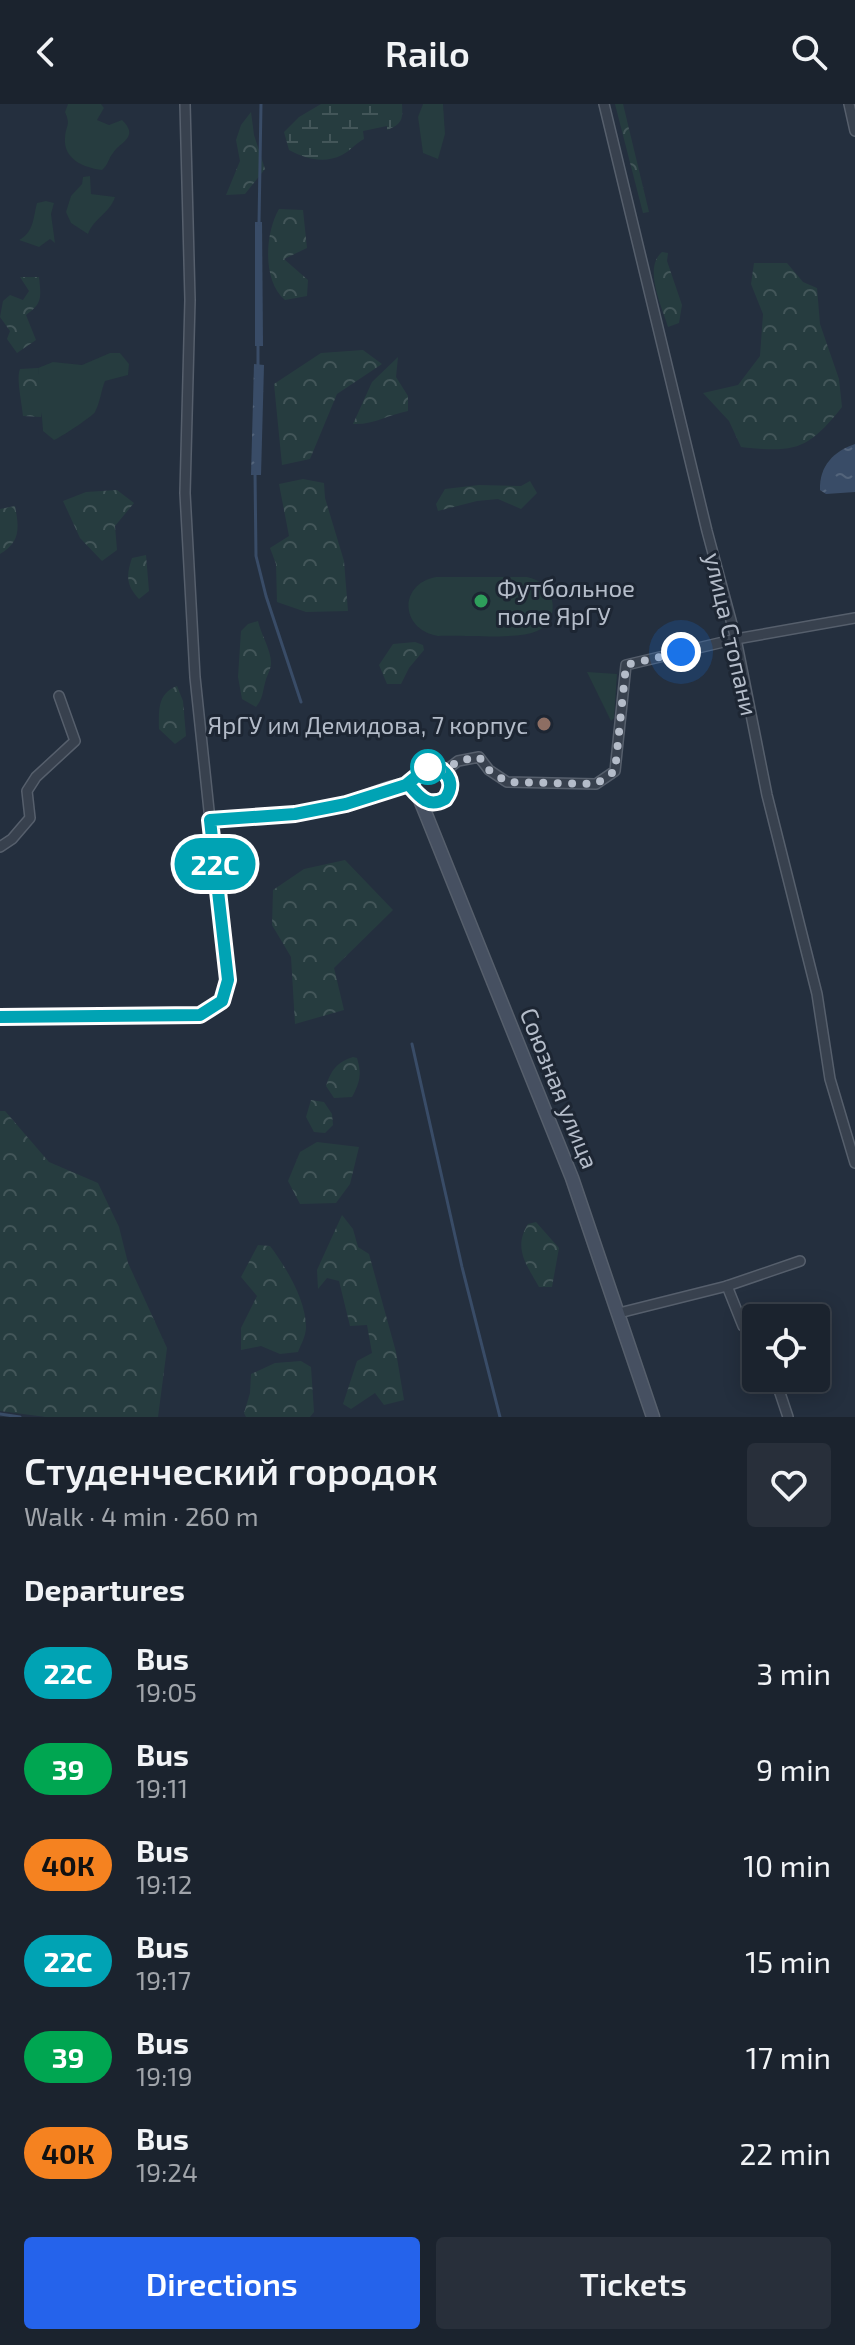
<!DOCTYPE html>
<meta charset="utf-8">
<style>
body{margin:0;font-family:"Exo 2",sans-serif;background:#282f3a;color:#f1f3f6;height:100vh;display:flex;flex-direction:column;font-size:30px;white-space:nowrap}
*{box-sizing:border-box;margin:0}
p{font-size:26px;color:#a0a4aa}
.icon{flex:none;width:44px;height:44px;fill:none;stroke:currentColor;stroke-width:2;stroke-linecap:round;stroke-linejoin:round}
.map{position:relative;height:1313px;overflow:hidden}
.sheet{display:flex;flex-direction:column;background:#1b232e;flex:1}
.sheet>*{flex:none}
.badge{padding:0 16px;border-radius:26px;font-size:28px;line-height:52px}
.fabs{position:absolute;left:742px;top:1200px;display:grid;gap:16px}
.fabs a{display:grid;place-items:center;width:88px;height:88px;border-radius:8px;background:#1b232e;box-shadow:0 4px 20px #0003,0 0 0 2px #39404a;font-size:40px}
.you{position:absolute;width:40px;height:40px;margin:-20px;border:6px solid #fff;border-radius:50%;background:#1a73e8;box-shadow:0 0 0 12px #1a73e833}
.map>.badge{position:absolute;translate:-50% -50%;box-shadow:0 0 0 4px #fff}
h2{padding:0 24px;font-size:30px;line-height:72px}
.round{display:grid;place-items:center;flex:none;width:84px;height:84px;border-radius:8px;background:#282f3a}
.head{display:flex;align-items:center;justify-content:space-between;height:136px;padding:0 24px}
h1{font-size:38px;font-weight:600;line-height:60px}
.primary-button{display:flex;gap:16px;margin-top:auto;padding:16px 24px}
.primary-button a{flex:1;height:92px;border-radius:8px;background:#2563eb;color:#fff;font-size:32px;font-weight:600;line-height:92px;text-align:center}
.primary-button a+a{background:#282f3a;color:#f1f3f6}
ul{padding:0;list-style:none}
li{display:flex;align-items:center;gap:24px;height:96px;padding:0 24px}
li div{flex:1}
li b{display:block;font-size:30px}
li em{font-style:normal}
li .badge{min-width:88px;font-weight:700;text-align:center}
header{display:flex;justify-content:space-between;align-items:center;height:104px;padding:0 24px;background:#1b232e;font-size:36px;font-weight:600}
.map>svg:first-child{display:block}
.grass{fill:#263c3f}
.forest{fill:url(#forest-crowns)}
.wetland{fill:url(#wetland-marsh)}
.water{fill:url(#water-ripples)}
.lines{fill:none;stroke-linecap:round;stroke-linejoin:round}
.stream{stroke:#394c67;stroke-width:3}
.street-casing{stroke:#565f6c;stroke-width:12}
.secondary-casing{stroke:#565f6c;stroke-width:15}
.street{stroke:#38414e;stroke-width:9}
.secondary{stroke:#465061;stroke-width:12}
.line-casing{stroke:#fff;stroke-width:18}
.line{stroke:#00a3b4;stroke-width:12}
.walk{stroke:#b4bcc9;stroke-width:8;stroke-dasharray:0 14.4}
.leisure-dot{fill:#2e9e5b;stroke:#1d2633;stroke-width:3}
.education-dot{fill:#8d6e63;stroke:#1d2633;stroke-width:3}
.stop-dot{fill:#fff;stroke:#00a3b4;stroke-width:4}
.labels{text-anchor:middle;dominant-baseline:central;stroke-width:6;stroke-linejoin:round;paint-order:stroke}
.poi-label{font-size:24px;fill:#b4bcc9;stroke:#1d2633;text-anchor:start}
.street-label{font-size:24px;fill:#b4bcc9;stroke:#1d2633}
</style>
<header><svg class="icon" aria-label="back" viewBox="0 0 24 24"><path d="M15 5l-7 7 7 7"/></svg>Railo<svg class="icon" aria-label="search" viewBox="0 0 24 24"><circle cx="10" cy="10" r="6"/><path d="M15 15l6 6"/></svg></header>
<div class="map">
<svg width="855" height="1313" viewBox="0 0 855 1313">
<defs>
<pattern id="forest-crowns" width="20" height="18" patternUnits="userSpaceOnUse" patternTransform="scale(2)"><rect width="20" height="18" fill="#263c3f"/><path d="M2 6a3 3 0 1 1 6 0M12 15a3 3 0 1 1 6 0" fill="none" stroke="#435659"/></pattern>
<pattern id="wetland-marsh" width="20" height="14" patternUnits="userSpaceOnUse" patternTransform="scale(2)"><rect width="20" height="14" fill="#263c3f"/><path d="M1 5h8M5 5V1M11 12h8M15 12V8" fill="none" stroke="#435659"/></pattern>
<pattern id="water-ripples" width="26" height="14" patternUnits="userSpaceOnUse" patternTransform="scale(2)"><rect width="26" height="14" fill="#394c67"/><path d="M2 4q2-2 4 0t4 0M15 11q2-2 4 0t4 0" fill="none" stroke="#53647b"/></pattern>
</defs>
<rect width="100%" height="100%" fill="#242f3e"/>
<!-- grass -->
<g class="grass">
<path d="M68,0H101L104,4L97,16L109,21L122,16C140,33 120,38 113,49C108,55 109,60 102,66C84,64 63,55 65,34C66,20 71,22 65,8Z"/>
<path d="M423,0H443L445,30L438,55L423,49L418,13Z"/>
<path d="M90,72L91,90L115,93C110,109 94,114 88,130L71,119L66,108L71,92L82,80L83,73Z"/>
<path d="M46,97L54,99L51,110L55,139L50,135L39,143L19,136C34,128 33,114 37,99Z"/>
<path d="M110,249H120L129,260L128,271L105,277C101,287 100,299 95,308C93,312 60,334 54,336L43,327L38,264L53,258L82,261Z"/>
<path d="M436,473H527C540,476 550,483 552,496C555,509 549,522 537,527C519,536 461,531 438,532C400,526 398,480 436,473Z"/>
<path d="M587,568L617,570L614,614L611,617Z"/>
</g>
<!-- forest -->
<g class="forest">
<path d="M615,0H623L649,108L643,109Z"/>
<path d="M251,8L254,31L265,65L245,90L226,91L240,57L236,36L241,21Z"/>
<path d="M279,105L303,106L307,144L284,155L308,176L307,192L285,196C262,177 265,129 279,105Z"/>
<path d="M662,148L668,149L667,157L682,201L679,219L668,223C662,203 643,164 662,148Z"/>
<path d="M754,159H787L803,178L817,184L820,220L839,275L842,303C808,346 795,349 741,343L729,317L703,289L738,281L760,252L763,210L751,180Z"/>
<path d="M20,173H39C41,193 43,199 26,211L36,236L17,249L7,235L10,227L0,213L3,197L10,191L23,196L29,187Z"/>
<path d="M363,246L382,260L337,290L310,355L282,361L274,280L321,249Z"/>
<path d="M398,253L396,273L408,292V307C387,311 374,321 353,320L372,278Z"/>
<path d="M38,264L43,302L41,313L23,312C22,298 16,275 20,265Z"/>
<path d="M303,375L324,379L325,394L344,457L348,507L306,508L277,498L276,460L270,444L289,432L279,380Z"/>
<path d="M530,377L537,389L521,405L498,395L477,397L438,407L436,400L445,385L479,381L521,382Z"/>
<path d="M117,386L134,399L115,422L117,446L102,457L80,434L63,397L86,388Z"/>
<path d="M15,402C19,423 21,438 0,450V405Z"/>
<path d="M146,451L149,487L139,495C126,481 126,472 132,454Z"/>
<path d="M258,517C261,531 272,547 271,561C270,567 266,573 265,579C262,590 263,594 256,603L242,595L238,573L241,527L248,520Z"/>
<path d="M415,538L423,541L424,546L409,564L401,580H387L379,561L393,540Z"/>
<path d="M177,582L183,597L186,632L175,640L159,625C159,606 157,590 177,582Z"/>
<path d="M345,756L393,806L334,864L344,906L295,920L291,853L272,821L273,786L304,765Z"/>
<path d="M353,953L357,954C362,970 360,978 352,993L334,994L326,982C331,966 337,958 353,953Z"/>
<path d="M311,996L324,998L332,1010L333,1021L325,1029L314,1028L306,1013Z"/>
<path d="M0,1007H5L49,1058L98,1079L119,1123L128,1159L167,1244L158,1313H46L0,1307Z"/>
<path d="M317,1038L359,1043L350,1080L336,1099L300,1100L288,1077L300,1048Z"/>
<path d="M342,1111L353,1125L358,1143L369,1150L396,1248L404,1296L384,1301L375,1289L351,1305L343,1300L357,1257L372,1249L367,1221L350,1222L339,1177L327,1174L318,1185L317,1166Z"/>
<path d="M536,1118L559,1144L552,1183H539C526,1160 513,1144 528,1120Z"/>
<path d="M258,1141L270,1142C286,1163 306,1196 306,1223C306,1232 301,1240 298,1248L280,1250L261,1242L241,1246V1224L257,1192L241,1173Z"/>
<path d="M301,1257L311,1263L314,1308L310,1313H246L244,1309L250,1289L251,1270L275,1259Z"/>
</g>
<!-- wetland -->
<path class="wetland" d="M321,0H402C403,16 402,20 387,26V22L363,27L364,35C356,39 350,47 342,51C324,60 306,55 289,46L284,28L299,13Z"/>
<!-- water -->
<g class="water">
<path d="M255,118H262L263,242H255Z"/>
<path d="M254,260L264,261L261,371H251Z"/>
<path d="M855,340V388L826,390L820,386C819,362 834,347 855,340Z"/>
</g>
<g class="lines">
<!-- stream -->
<g class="stream">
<path d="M259,120L261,0"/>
<path d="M258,264V240"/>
<path d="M255,368L256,452L266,492L301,598"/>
<path d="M412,940L462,1163L500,1313"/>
<path d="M0,1310L20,1313"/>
</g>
<defs>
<g id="street">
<path d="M185,0L190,196L185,389L195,573L210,716"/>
<path d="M604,0L707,427L736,535L767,691L817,890L830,975L855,1059"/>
<path d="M849,0L855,27"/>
<circle cx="432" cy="681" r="18"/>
<path d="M445,667L458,657L479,653L489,666L507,678L596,680L615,667L626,561L736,535L855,514"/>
<path d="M0,743L12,735L30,714L27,687L36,673L75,637L59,592"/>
<path d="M727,1182L743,1222L756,1230"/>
<path d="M619,1209L727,1182L800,1157"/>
<path d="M775,1274L788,1313"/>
</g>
<path id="secondary" d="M0,913L200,911L222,897L228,876L210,716C261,713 313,711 362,694C377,689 395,679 410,682L418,691L427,713L572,1074L653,1313"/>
</defs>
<!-- street casing -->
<use href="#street" class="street-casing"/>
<!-- secondary casing -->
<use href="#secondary" class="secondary-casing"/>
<!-- street -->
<use href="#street" class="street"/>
<!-- secondary -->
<use href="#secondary" class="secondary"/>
</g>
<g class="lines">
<defs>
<path id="line" d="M0,913L200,911L222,897L228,876L210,716L295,710L346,700L406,681L428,663L442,666C452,674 453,684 445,695C429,704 420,694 410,682"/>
</defs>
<!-- line casing -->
<use href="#line" class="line-casing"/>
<!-- line -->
<use href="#line" class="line"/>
<!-- walk -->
<path class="walk" d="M428,663L445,667L458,657L479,653L489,666L507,678L596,680L615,667L626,561L681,548"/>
</g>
<!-- markers -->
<circle class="leisure-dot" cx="481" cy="497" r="8"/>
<circle class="education-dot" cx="544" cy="620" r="8"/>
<circle class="stop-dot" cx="428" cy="663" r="16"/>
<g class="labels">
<!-- poi labels -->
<g class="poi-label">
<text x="497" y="483">Футбольное<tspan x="497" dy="28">поле ЯрГУ</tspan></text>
<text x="528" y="620" text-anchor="end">ЯрГУ им Демидова, 7 корпус</text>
</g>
<!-- street labels -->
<g class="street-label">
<text transform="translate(732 530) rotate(77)">улица Стопани</text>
<text transform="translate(560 984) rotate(68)">Союзная улица</text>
</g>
</g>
</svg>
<div class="fabs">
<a><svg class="icon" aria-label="locate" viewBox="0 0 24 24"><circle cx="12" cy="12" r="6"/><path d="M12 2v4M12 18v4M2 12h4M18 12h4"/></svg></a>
</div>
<div class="you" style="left:681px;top:548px"></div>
<b class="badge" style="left:215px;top:760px;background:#00a3b4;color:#fff">22С</b>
</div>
<section class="sheet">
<div class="head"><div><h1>Студенческий городок</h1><p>Walk · 4 min · 260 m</p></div><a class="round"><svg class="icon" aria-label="heart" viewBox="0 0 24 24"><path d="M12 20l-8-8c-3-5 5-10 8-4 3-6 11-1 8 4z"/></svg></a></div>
<h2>Departures</h2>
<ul>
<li><span class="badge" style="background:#00a3b4;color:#fff">22С</span><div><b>Bus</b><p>19:05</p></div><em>3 min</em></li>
<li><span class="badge" style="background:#00a651;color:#fff">39</span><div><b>Bus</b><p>19:11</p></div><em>9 min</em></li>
<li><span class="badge" style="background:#f58220;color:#111">40К</span><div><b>Bus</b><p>19:12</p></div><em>10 min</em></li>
<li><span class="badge" style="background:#00a3b4;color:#fff">22С</span><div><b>Bus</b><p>19:17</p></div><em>15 min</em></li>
<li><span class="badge" style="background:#00a651;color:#fff">39</span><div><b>Bus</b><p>19:19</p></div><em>17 min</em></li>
<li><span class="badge" style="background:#f58220;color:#111">40К</span><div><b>Bus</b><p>19:24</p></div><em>22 min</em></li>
</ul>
<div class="primary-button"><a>Directions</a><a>Tickets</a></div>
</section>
